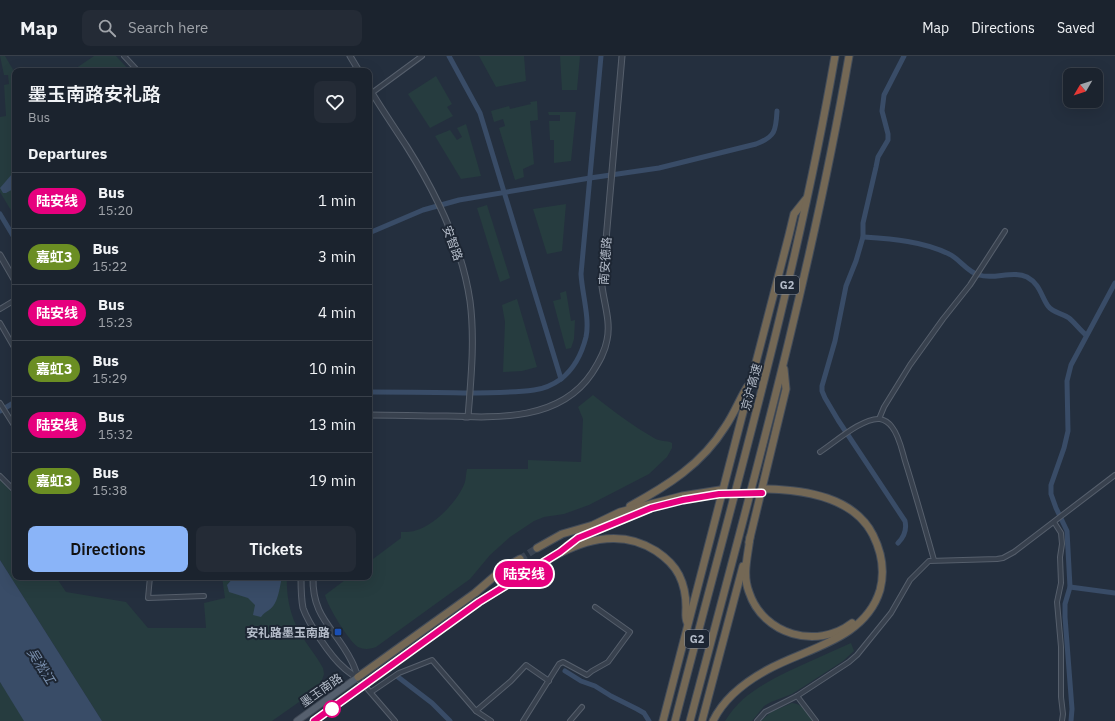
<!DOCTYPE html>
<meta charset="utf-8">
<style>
body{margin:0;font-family:"IBM Plex Sans","Noto Sans SC",sans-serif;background:#242b36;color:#f1f3f6;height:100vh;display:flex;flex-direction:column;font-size:15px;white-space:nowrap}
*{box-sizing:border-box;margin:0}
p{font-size:13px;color:#a0a4aa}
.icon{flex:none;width:22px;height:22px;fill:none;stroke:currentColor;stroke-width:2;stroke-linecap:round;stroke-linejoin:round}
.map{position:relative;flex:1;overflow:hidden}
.details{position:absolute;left:12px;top:12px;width:360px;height:512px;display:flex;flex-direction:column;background:#1b232e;border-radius:8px;box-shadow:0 4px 16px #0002,0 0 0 1px #39404a}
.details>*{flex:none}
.badge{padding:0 8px;border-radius:13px;font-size:14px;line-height:26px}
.needle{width:26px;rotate:231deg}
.tools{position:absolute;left:1063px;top:12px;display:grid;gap:8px}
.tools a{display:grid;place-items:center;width:40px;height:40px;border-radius:8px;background:#1b232e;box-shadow:0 4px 16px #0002,0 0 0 1px #39404a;font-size:20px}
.map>.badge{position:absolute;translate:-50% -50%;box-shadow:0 0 0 2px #fff}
h2{padding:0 16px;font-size:15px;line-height:36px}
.round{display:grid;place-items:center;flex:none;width:42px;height:42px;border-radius:8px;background:#242b36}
.overview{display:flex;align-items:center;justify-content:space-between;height:68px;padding:0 16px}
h1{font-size:19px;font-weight:600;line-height:30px}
.cta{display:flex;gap:8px;margin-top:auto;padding:8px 16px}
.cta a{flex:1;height:46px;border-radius:8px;background:#8ab4f8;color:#111;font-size:16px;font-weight:600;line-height:46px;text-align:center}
.cta a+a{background:#242b36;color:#f1f3f6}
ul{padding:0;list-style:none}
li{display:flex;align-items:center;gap:12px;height:56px;padding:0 16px;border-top:1px solid #39404a}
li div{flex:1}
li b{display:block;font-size:15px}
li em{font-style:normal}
li .badge{min-width:44px;font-weight:700;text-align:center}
header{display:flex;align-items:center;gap:24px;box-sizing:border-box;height:56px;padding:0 20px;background:#1b232e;border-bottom:1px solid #39404a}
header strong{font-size:19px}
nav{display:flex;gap:22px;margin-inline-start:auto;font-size:14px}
.search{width:280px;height:36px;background:#242b36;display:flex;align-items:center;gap:10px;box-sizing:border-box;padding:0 14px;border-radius:8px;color:#a0a4aa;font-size:15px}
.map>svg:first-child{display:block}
.green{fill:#263c3f}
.water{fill:#394c67}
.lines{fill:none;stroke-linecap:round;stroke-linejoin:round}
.canal{stroke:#394c67;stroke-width:5}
.motorway-tunnel{stroke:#3a4453;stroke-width:7;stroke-dasharray:7 3.5;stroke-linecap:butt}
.minor-casing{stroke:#565f6c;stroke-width:6}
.tertiary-casing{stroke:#565f6c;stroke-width:7}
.primary-casing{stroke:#414a57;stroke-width:8}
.motorway-casing{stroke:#434c59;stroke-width:9}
.minor{stroke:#38414e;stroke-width:4}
.tertiary{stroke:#38414e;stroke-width:5}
.primary{stroke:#56606e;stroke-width:6}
.motorway{stroke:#746855;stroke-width:7}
.line-casing{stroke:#fff;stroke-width:9}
.line{stroke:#e6007e;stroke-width:6}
.transit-dot{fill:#1a4fb4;stroke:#1d2633;stroke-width:1.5}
.stop-dot{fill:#fff;stroke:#e6007e;stroke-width:2}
.labels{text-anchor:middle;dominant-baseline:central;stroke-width:4;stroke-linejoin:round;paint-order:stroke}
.shield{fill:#1d2633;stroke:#878f9c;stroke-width:1}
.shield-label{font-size:11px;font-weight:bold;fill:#b4bcc9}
.street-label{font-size:12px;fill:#b4bcc9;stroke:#1d2633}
.poi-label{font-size:12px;font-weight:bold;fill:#b4bcc9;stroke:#1d2633;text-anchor:end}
.water-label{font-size:13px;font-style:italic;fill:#7c92b1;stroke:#1d2633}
</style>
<header>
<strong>Map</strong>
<div class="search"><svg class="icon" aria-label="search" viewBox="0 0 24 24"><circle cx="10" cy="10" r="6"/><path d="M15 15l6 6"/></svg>Search here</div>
<nav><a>Map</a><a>Directions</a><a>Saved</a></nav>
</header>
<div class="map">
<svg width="1115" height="665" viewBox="0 0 1115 665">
<rect width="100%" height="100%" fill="#242f3e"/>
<!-- green -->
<g class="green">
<path d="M0,0H5L15,17V161L0,136V61L6,60L4,29L9,28L8,19H4Z"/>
<path d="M94,0H116L130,15H72Z"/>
<path d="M479,0H524L526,25L496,31Z"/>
<path d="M560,0H580L577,34H562Z"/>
<path d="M436,20L452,48L447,51L453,60L430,72L408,38Z"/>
<path d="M537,45L538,64L530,65L534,108L523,113L524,121L515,124L499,72L505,70L503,63L494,66L491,55L509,50L510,53L531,48L530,46Z"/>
<path d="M548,56H576L571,105L554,107V84H550L549,65H560V59H549Z"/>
<path d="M466,68L481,120L461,123L435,80L450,74L457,84L462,81L457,72Z"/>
<path d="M566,148L562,195L547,198L533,153Z"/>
<path d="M487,149L510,222L500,226L477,152Z"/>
<path d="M566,235L571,265L575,264L574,283L571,292L566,293L553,245L561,243L560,237Z"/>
<path d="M517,243L537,311L522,315L503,316L505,266L502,249Z"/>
<path d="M593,339C613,355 633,370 654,382C660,386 667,384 672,387V392L667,401L649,418L589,449L564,458L544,461L534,465L510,481L490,499L470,523L376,591C371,593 364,594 358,591C348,584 328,551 325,539L349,521H369V506L401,482V476C407,476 412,476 417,474C435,469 459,444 465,426C466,422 466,417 467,413H528V404L581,406L583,363L578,351Z"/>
<path d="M0,423L15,440V521H56L66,536L126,546L148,572H206L204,547L225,542L222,521H287C286,539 290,559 299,575C306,588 316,599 323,612L324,618L322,624L317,632L309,639L272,665H102L0,504Z"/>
<path d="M851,587L854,595L843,605L803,631L792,638L771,646L764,650L752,665H725C741,639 763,628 789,615C810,605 831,596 851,587Z"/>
<path d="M0,626L26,665H0Z"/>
<path d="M792,647C802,647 807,657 813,665H761L771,656Z"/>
</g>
<!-- water -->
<g class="water">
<path d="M15,100V132L6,137H3L0,132L12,118Z"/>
<path d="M0,504L102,665H24L0,626Z"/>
<path d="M234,521H282C280,529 279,540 275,547C272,554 265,555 261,561L253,559L255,549L248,542L229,536L227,529Z"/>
</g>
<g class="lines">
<!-- canal -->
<g class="canal">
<path d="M449,0L480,57L561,323"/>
<path d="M0,158L15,183"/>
<path d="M369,177L423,154L459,144L590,122L659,112L756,88C775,81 776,75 777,55"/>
<path d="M863,181C892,183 923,185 949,198C960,203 967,216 979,219C994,224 1012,214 1027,221C1040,228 1041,240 1048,250C1053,257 1062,257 1069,262C1075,267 1080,274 1086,279"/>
<path d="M369,336C400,336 432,336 463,337C487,337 511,337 534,334C543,333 554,328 561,323C575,312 582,297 586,281C590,263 582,237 581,218L601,0"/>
<path d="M0,355L15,346"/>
<path d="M898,487C904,481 907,474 905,465L838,364L825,342L822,335V330L835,285L846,230L856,205L863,181V167L876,111L878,101L888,84V78L882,55L884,39L904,0"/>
<path d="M1070,531L1115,537"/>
<path d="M565,615L581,625L595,630L611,640L637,653L644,657L649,665"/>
<path d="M398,621L432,647L450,665"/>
<path d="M1071,665L1072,653L1065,561V548L1070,531L1067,475L1056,452L1051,438V429L1064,392L1068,375L1067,325L1071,309L1115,227"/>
</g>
<!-- motorway-tunnel -->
<g class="motorway-tunnel">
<path d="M719,438L766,437"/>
<path d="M520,503L537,492"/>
<path d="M527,516L544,506"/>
</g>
<defs>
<g id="minor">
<path d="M124,0L138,15"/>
<path d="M369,39L422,0"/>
<path d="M0,253L15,244"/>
<path d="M0,267L15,293"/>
<path d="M0,347L15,371"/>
<path d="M879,363L884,351L910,309L943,263L970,229L1005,175"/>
<path d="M820,396C834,387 863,361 880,363C885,364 889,367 892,371C900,381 902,396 906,408C916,440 925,472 934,504"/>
<path d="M0,420L15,435"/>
<path d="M1054,466L1061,477L1062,488L1060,501L1061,527L1057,546L1061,591V641L1063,658L1062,665"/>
<path d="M150,521L148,542L204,540"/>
<path d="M364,629L395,665"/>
<path d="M371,636L399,617L432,604L476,655L491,665"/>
<path d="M797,640L816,665"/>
<path d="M476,655L511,625L526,609L549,625"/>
<path d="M523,665L559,608L563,606L587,619L592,615L608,606L630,576L595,551"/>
<path d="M570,665L582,651"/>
<path d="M757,665L765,656L797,640L849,606L857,599L891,557L910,524L929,505L997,503L1003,502L1014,496L1115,419"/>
</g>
<g id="tertiary">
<path d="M350,0L359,15"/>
<path d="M369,32C381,52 394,71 407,91C436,137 462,190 470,245C475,283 471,323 468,361H465"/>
<path d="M0,199L15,225"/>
<path d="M369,359C394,359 420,360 445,360C497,362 560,365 592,317C599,306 605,296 607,284C611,266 604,247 602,230L622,0"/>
<path d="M301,521C301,531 301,542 303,552C308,567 331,601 343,611C350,618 358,621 364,629"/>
<path d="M313,521C312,562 335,572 351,604C354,609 356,616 358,621"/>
</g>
<g id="primary">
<path d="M297,665L358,621"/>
<path d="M314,665L364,629"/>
</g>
<g id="motorway">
<path d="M630,450C667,430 702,408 725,371C734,358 739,344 747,331"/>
<path d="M750,481C748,500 742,518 749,536C763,579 817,594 852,567"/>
<path d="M749,486L786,333L784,313"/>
<path d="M567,490L578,482L650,452"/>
<path d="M537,492L562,478L593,469L620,456L682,440L720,434"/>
<path d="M544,506C579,485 619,471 656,495C665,501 674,509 679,519C684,529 686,540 686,551C686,557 685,561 687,566"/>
<path d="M358,621L475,537L504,512L520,503"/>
<path d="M364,629L479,546L527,516"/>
<path d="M663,665L789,179L794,158L806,143"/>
<path d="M675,665C732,444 796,225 835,0"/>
<path d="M690,665C748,445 810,225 849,0"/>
<path d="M702,665L743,510"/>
<path d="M713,665C724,642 745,626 767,614C806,592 865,584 880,534C885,515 882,497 873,479C854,441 805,434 767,433"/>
</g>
</defs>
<!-- minor casing -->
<use href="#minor" class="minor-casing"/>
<!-- tertiary casing -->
<use href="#tertiary" class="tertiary-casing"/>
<!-- primary casing -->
<use href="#primary" class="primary-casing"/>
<!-- motorway casing -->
<use href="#motorway" class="motorway-casing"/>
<!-- minor -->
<use href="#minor" class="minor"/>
<!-- tertiary -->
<use href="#tertiary" class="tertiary"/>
<!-- primary -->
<use href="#primary" class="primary"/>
<!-- motorway -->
<use href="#motorway" class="motorway"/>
</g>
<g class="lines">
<defs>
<path id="line" d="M314,665L479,546L560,496L578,482L651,452L683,444L719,438L762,437"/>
</defs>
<!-- line casing -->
<use href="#line" class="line-casing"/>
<!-- line -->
<use href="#line" class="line"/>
</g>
<!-- markers -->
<rect class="transit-dot" x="334" y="572" width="8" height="8" rx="2"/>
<circle class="stop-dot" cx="332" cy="653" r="8"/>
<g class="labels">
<!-- shield labels -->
<g class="shield">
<rect x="775" y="220" width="24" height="18" rx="3"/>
<rect x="685" y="574" width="24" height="18" rx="3"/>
</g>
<g class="shield-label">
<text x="787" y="229">G2</text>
<text x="697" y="583">G2</text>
</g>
<!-- street labels -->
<g class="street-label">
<text transform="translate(453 187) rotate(70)">安智路</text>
<text transform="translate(605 205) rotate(-86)">南安德路</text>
<text transform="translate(751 331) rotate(-75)">京沪高速</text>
<text transform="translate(321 634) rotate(-35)">墨玉南路</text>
</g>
<!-- poi labels -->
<g class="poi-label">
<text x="330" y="576">安礼路墨玉南路</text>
</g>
<!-- water labels -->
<g class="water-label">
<text transform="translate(41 610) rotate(58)">吴淞江</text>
</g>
</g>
</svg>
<div class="tools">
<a><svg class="needle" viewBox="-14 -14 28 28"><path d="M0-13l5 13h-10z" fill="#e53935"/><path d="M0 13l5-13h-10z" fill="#a0a4aa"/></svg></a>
</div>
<b class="badge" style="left:524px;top:518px;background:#e6007e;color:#fff">陆安线</b>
<section class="details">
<div class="overview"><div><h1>墨玉南路安礼路</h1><p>Bus</p></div><a class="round"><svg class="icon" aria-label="heart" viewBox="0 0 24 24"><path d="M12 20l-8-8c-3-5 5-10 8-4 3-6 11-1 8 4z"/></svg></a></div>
<h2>Departures</h2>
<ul>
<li><span class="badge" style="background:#e6007e;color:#fff">陆安线</span><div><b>Bus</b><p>15:20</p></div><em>1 min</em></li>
<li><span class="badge" style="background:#6b8e23;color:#fff">嘉虹3</span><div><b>Bus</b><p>15:22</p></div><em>3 min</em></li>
<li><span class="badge" style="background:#e6007e;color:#fff">陆安线</span><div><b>Bus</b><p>15:23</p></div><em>4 min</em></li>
<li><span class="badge" style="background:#6b8e23;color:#fff">嘉虹3</span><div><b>Bus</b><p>15:29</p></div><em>10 min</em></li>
<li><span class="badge" style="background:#e6007e;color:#fff">陆安线</span><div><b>Bus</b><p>15:32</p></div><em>13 min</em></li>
<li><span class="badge" style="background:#6b8e23;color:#fff">嘉虹3</span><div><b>Bus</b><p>15:38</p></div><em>19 min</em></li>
</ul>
<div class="cta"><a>Directions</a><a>Tickets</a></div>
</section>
</div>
